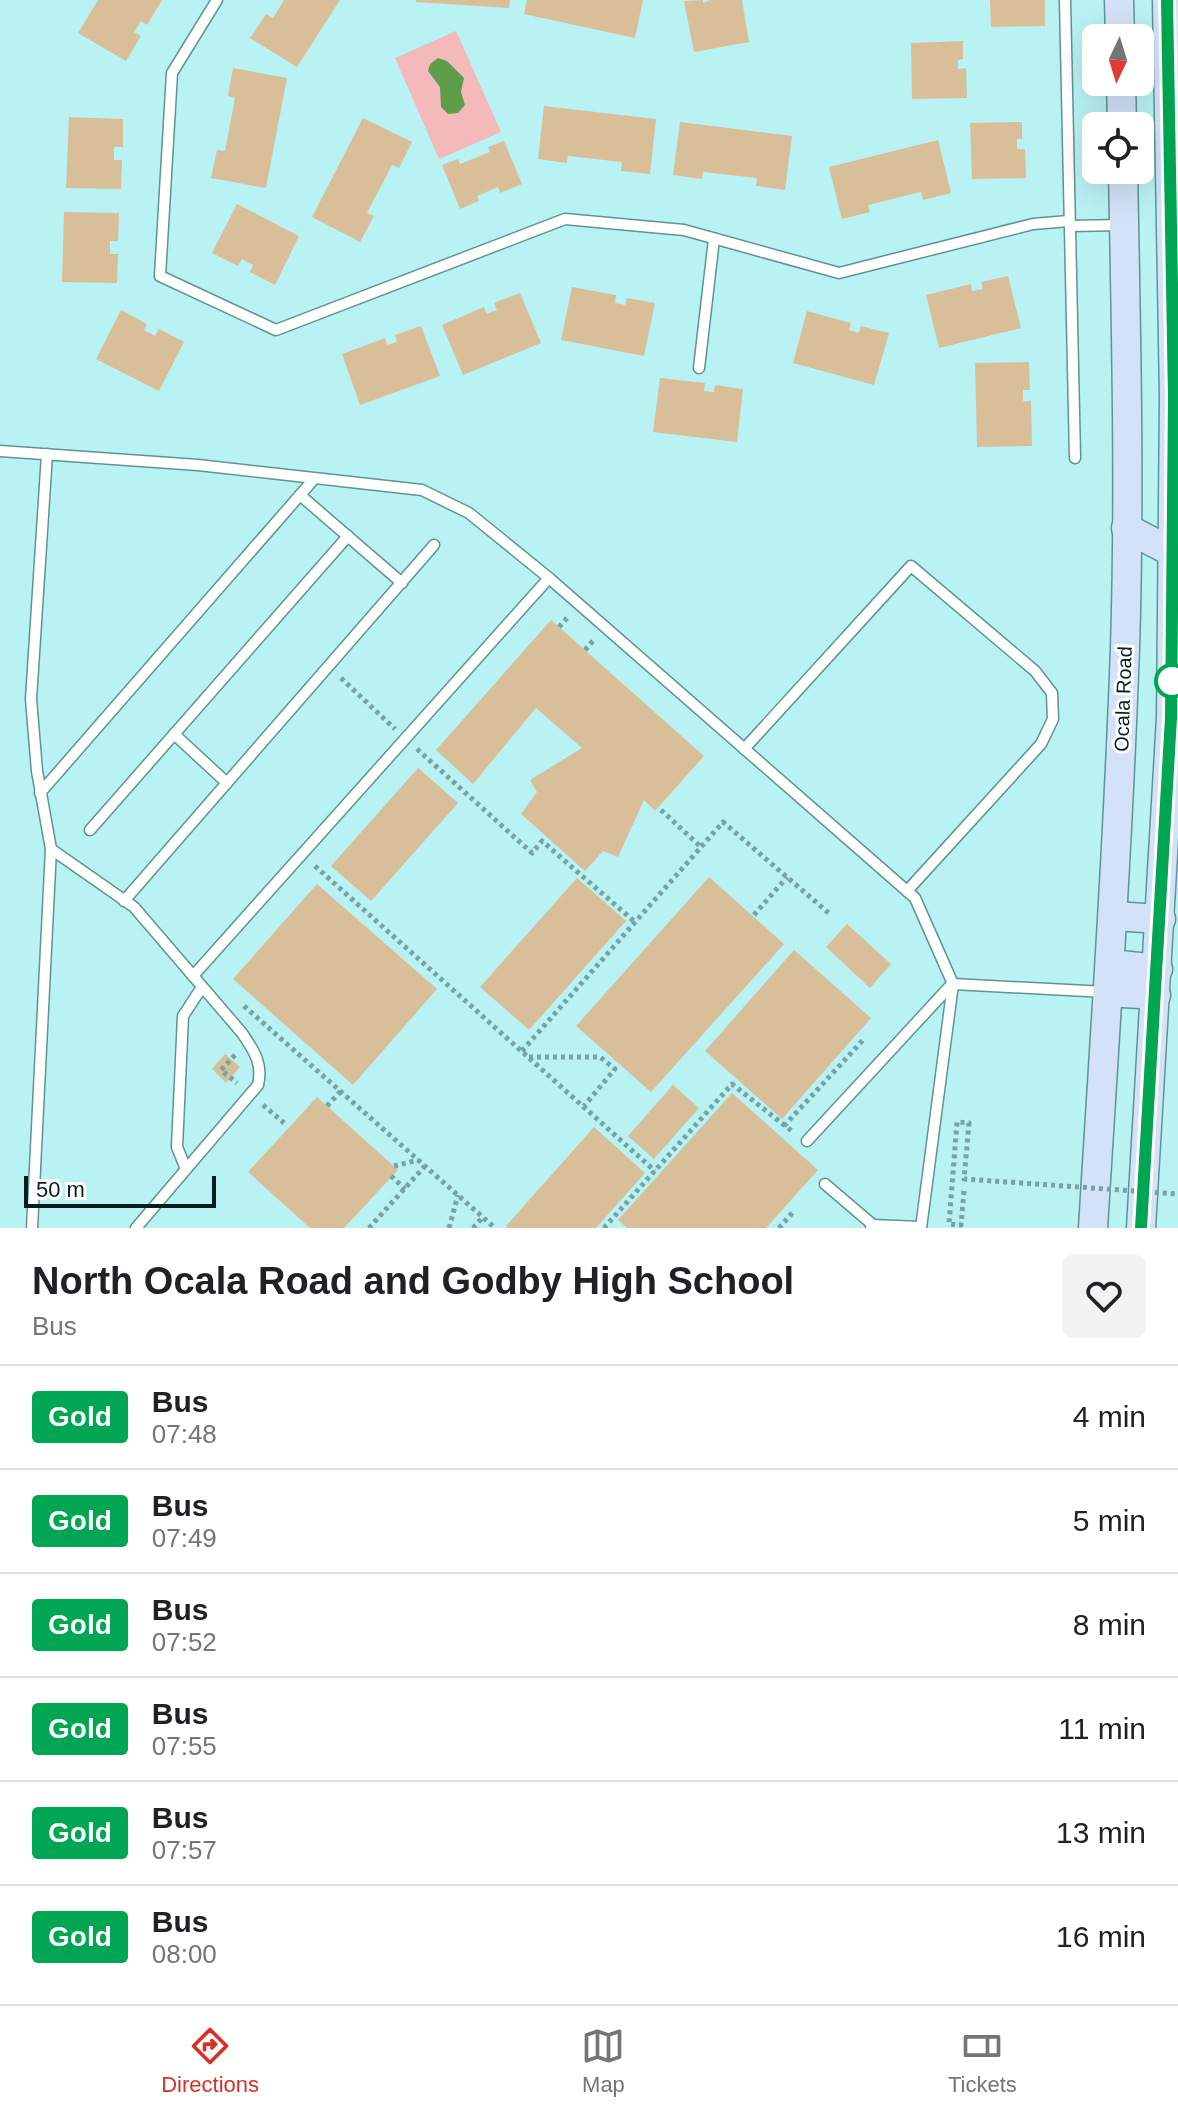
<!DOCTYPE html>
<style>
body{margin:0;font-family:Arial,sans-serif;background:#f2f2f2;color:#202124;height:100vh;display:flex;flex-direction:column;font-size:30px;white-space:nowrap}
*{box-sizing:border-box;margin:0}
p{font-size:26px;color:#757577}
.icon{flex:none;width:44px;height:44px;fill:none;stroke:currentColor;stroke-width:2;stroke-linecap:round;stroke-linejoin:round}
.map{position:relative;height:1228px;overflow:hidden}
.sheet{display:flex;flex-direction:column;background:#fff;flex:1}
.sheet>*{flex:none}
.badge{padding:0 16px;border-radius:6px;font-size:28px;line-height:52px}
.needle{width:52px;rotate:184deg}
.fabs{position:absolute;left:1082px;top:24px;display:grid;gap:16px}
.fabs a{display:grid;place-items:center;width:72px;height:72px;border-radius:12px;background:#fff;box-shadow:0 8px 32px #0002;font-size:40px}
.scale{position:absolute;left:24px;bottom:20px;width:192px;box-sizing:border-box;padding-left:8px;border:4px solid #071e1f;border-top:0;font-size:22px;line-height:28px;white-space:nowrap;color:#071e1f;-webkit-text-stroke:6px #fff;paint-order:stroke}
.map>.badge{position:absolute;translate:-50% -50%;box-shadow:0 0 0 4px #fff}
.round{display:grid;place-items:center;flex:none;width:84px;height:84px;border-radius:12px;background:#f2f2f2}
.summary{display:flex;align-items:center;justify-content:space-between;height:136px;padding:0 32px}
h1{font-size:38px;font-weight:700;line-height:60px}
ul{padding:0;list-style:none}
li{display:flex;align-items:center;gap:24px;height:104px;padding:0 32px;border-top:2px solid #e0e0e0}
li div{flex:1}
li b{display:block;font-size:30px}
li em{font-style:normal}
li .badge{min-width:88px;font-weight:700;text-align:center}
.dock{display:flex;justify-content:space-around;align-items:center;height:112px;border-top:2px solid #e0e0e0;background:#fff;font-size:22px;color:#757577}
.dock a{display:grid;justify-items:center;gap:4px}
.dock .active{color:#d93025}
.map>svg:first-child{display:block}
.green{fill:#f4b9ba}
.water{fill:#609d4a}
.building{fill:#d8bf9a}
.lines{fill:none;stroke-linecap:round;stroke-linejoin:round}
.service-casing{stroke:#5e9495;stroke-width:13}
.secondary-casing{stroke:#5e9495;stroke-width:31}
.path{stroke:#77a3a4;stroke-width:5;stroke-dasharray:4 4;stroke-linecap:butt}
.service{stroke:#fff;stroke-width:10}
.secondary{stroke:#d3e2f7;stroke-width:28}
.path-bridge{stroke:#77a3a4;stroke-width:5;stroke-dasharray:4 4;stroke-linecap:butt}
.line-casing{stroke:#fff;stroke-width:18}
.line{stroke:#00a651;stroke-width:12}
.stop-dot{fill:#fff;stroke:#00a651;stroke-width:4}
.labels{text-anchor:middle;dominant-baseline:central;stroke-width:6;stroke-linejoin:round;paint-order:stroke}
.street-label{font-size:20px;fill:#071e1f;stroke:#fff}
</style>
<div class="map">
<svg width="1178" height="1228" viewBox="0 0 1178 1228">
<rect width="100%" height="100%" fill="#b9f2f3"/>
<!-- green -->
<path class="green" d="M456,31L501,132L439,159L395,58Z"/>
<!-- water -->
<path class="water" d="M438,58L447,61L464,78L461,92L465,105L458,113L448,114L441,107L440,87L428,71L430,64Z"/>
<!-- building -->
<g class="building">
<path d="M98,0H162L147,25L141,21L134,32L141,36L126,61L78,33Z"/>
<path d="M284,0H340L297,67L250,38L266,14L273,18Z"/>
<path d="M416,0H510L509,8L416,2Z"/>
<path d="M527,0H643L635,38L524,14Z"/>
<path d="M703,0V3L710,0H742L749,42L694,52L684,1Z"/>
<path d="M990,0H1045V26L991,27Z"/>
<path d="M963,41V59L958,60V69L966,68L967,98L912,99L911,43Z"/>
<path d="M233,68L287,78L266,188L211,178L217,150L225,151L235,98L228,96Z"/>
<path d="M544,106L656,119L650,174L621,171L622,162L568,156L567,163L538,159Z"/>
<path d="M69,117L123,119V147H114V160H122L121,189L66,188Z"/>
<path d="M363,118L412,142L399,168L392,165L367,213L374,216L360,242L312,217Z"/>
<path d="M680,122L792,136L785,190L756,186L757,178L703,172L702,179L673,175Z"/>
<path d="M1022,122V139H1017V149H1025L1026,178L972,179L970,123Z"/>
<path d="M938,140L951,193L923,200L921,192L868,205L870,212L842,219L829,167Z"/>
<path d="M504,141L522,184L500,193L498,187L477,196L479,201L460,209L442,165L458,159L460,164L490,152L488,147Z"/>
<path d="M237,204L299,236L275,285L250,272L253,265L242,259L238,266L212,253Z"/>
<path d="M64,212L119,213L118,241H110V254H118L117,283L62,282Z"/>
<path d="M1008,276L1021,328L939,348L926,295L971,284L972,291L983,289L981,282Z"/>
<path d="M572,287L616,295L615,303L625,305L627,298L655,303L644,356L561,340Z"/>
<path d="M520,293L541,343L463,375L442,325L484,307L487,314L497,310L494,303Z"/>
<path d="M121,310L147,324L144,330L155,336L159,329L184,342L159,391L96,359Z"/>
<path d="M807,311L851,323L849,330L859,333L861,326L889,333L874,385L793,363Z"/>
<path d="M421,326L440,376L360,405L342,354L385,338L387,345L397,342L395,335Z"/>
<path d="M1029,362L1030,390H1023V401H1031L1032,446L977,447L975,363Z"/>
<path d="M660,378L705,383L704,391L714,392L715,385L743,389L737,442L653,432Z"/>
<path d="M551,620L704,756L655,811L644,800L618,857L603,851L585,871L521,814L537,792L530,780L582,748L536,708L473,784L436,750Z"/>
<path d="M418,768L458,803L371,901L331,866Z"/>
<path d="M709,877L784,944L651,1092L576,1026Z"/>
<path d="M577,878L626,921L529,1030L480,987Z"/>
<path d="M317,884L437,989L353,1085L233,979Z"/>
<path d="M847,924L891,964L870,988L826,947Z"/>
<path d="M794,950L871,1018L782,1119L705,1051Z"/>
<path d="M225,1054L240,1067L226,1083L212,1069Z"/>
<path d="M673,1085L699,1108L654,1159L628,1136Z"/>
<path d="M732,1093L818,1170L766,1228H627L618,1220Z"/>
<path d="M317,1097L398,1170L344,1228H310L248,1172Z"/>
<path d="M594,1127L645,1173L596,1228H508L506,1226Z"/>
</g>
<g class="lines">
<defs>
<g id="service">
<path d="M217,0L172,73L160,276L276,330L565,219L684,230L839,273L1033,224L1069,221"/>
<path d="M1065,0L1075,458"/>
<path d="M1070,226L1122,225"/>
<path d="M699,368L714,239"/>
<path d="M0,451L198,465L422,490L469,513L549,578L915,898L953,984L921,1228"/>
<path d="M300,495L402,583"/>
<path d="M174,734L227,783"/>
<path d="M744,749L911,566L1035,671L1052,693L1053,719L1041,744L907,891"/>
<path d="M40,793L314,479"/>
<path d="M90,830L348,536"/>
<path d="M51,849L134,907L242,1033C254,1051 263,1063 258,1085L136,1228"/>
<path d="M124,901L434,545"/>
<path d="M193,976L549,578"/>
<path d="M953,984L1106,992"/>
<path d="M807,1141L952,984"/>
<path d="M186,1169L177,1147L183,1016L202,987"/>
<path d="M825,1184L873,1225L871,1228"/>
<path d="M873,1225L920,1227"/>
<path d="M32,1228L51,849L37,771L31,699L47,454"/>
</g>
<g id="secondary">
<path d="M1119,0L1120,38"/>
<path d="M1121,82L1122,126"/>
<path d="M1126,528L1174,553"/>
<path d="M1113,916L1161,919"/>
<path d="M1110,964L1158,969"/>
<path d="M1108,992L1156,995"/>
<path d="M1093,1228C1105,1035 1118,842 1125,648C1130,489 1126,329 1123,170"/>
<path d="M1141,1228L1171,718L1174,398L1167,0"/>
</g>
</defs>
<!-- service casing -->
<use href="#service" class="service-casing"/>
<!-- secondary casing -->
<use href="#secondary" class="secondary-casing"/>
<!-- path -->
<g class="path">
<path d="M559,627L567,618"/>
<path d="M585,650L593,641"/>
<path d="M341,678L395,729"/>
<path d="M417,749L532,853L542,841L635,922"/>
<path d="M661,810L701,847"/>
<path d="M315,866L655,1171"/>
<path d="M754,915L787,877"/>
<path d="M244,1006L495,1228"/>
<path d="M522,1051L723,822L831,915"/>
<path d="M235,1055L221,1070L237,1083"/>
<path d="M529,1057H600L615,1069L584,1106"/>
<path d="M263,1105L284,1123"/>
<path d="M327,1106L341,1091"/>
<path d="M784,1126L864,1039"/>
<path d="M394,1166L418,1160"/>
<path d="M391,1176L405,1189"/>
<path d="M369,1228L425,1166"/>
<path d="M449,1228L458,1195"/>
<path d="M473,1228L483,1217"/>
<path d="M604,1228L732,1084L793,1132"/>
<path d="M779,1228L794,1211"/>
</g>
<!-- service -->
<use href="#service" class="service"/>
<!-- secondary -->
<use href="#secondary" class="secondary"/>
<!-- path-bridge -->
<path class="path-bridge" d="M964,1191L961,1225L949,1224L957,1122L969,1123L964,1179L1178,1194"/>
</g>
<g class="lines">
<defs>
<path id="line" d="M1141,1228L1171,718L1174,398L1167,0"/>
</defs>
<!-- line casing -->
<use href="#line" class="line-casing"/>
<!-- line -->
<use href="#line" class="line"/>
</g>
<!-- markers -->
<circle class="stop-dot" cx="1172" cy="681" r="16"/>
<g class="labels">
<!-- street labels -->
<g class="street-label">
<text transform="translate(1123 699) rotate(-88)">Ocala Road</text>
</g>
</g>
</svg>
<div class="fabs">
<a><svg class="needle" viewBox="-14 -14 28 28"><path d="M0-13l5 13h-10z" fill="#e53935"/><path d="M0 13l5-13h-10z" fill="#757577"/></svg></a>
<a><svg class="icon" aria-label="locate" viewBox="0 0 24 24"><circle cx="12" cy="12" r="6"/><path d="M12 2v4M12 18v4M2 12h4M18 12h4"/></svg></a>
</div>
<div class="scale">50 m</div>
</div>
<section class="sheet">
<div class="summary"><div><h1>North Ocala Road and Godby High School</h1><p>Bus</p></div><a class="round"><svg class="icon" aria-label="heart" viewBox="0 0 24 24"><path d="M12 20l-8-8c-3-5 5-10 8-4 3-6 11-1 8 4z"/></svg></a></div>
<ul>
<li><span class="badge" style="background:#00a651;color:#fff">Gold</span><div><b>Bus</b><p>07:48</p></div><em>4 min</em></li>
<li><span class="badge" style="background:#00a651;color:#fff">Gold</span><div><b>Bus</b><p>07:49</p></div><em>5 min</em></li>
<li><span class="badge" style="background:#00a651;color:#fff">Gold</span><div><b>Bus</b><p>07:52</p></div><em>8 min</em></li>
<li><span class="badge" style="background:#00a651;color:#fff">Gold</span><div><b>Bus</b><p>07:55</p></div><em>11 min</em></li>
<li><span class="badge" style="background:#00a651;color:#fff">Gold</span><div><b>Bus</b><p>07:57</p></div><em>13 min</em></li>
<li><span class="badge" style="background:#00a651;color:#fff">Gold</span><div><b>Bus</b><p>08:00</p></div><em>16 min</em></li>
</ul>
</section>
<nav class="dock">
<a class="active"><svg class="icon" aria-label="directions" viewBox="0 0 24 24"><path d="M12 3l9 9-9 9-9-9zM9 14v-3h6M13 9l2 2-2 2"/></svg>Directions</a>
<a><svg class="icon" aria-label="map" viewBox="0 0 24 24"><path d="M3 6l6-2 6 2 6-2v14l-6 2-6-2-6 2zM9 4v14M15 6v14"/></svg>Map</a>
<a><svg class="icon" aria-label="tickets" viewBox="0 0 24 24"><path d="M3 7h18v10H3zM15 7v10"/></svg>Tickets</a>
</nav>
